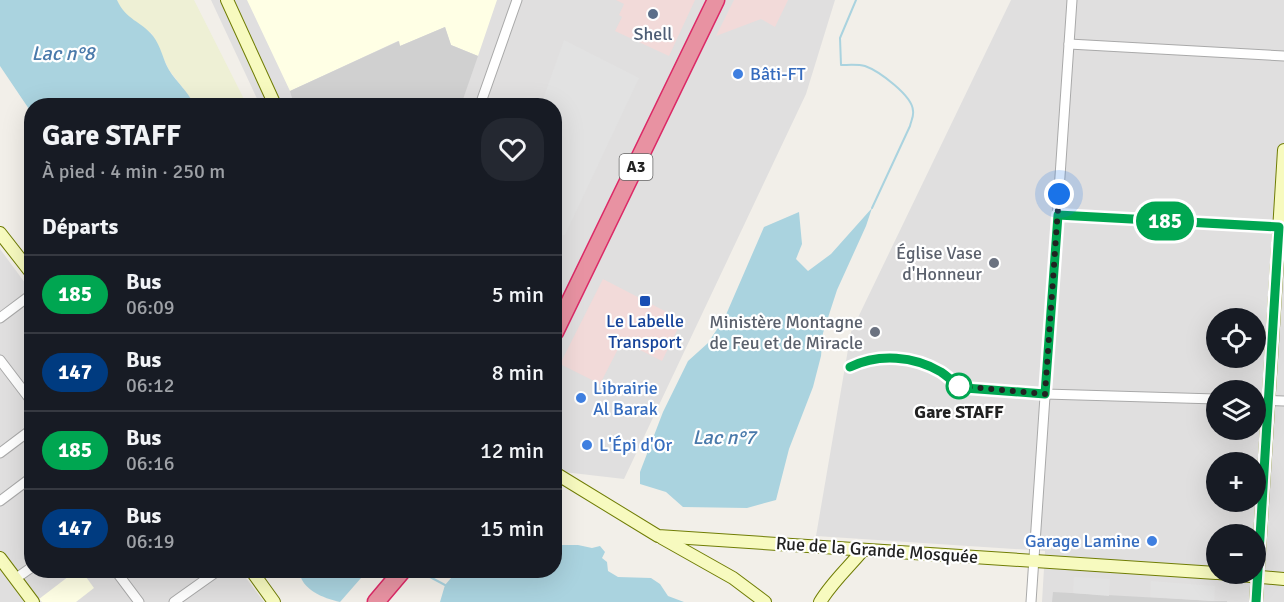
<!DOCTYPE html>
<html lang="fr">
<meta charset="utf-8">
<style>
body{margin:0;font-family:Signika,sans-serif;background:#242831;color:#f1f3f6;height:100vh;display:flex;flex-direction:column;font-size:22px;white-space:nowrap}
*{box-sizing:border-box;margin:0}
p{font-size:20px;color:#9ea1a6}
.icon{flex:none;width:33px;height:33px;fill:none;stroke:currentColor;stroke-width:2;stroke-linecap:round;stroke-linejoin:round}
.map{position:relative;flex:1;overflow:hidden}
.drawer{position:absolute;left:24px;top:98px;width:538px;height:480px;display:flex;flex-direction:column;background:#171b24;border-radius:24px;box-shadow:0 6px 24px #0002}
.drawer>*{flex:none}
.badge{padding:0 12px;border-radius:20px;font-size:21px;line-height:39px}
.fabs{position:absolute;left:1206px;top:308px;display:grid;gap:12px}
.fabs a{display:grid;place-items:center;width:60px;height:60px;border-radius:50%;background:#171b24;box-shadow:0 6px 24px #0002;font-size:30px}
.you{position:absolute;width:30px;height:30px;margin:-15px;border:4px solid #fff;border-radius:50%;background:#1a73e8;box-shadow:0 0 0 9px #1a73e833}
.map>.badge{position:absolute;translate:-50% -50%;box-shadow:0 0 0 3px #fff}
h2{padding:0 18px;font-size:22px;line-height:54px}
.round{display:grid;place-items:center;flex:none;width:63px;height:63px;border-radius:24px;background:#242831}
.head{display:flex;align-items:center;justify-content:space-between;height:102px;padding:0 18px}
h1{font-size:28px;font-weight:700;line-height:45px}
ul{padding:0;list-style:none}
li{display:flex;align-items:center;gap:18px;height:78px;padding:0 18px;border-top:2px solid #363941}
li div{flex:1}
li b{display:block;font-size:22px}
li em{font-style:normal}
li .badge{min-width:66px;font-weight:700;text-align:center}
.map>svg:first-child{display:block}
.residential{fill:#e0dfdf;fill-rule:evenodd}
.commercial{fill:#f2dad9}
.education{fill:#ffffe5}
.religious{fill:#d0d0d0}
.farmland{fill:#eef0d5}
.parking{fill:#e2e2e2}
.water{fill:#aad3df}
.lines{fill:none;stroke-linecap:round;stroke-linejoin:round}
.stream{stroke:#aad3df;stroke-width:2}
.street-casing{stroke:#a9a9a9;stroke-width:11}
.secondary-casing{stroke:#707d05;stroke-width:14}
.highway-casing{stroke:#dc2a67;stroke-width:19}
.street{stroke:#fff;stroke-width:9}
.secondary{stroke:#f7fabf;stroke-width:12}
.highway{stroke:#e892a2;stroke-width:16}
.line-casing{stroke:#fff;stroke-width:14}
.line{stroke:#00a651;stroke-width:9}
.walk{stroke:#222;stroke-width:6;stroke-dasharray:0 10.8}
.service-dot{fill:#5c6f8a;stroke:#fff;stroke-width:2}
.shop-dot{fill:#3f7fe0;stroke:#fff;stroke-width:2}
.worship-dot{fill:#6b7280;stroke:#fff;stroke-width:2}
.transit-dot{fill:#1a4fb4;stroke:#fff;stroke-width:2}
.stop-dot{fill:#fff;stroke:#00a651;stroke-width:3}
.labels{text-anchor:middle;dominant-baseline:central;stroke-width:4.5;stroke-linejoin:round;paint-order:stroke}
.shield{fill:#fff;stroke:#646464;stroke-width:1.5}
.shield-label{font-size:16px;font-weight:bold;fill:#222}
.service-label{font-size:18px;fill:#4e5e75;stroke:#fff}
.shop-label{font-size:18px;fill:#366cbe;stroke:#fff;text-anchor:start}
.worship-label{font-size:18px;fill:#5b616d;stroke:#fff;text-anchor:end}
.transit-label{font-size:18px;fill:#164399;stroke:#fff}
.stop-label{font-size:18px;font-weight:bold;fill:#222;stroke:#fff}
.street-label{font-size:18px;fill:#222;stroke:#fff}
.water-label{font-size:20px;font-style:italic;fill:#4a7aab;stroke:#fff}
</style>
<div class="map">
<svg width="1284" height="602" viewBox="0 0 1284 602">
<rect width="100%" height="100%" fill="#f2efe9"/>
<!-- residential -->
<g class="residential">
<path d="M211,0H835L806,94L624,479L555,471V105H260Z"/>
<path d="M1011,0H1284V602H1042L1045,551L816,536L851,332ZM1216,318H1256V357H1216ZM1216,390H1256V429H1216ZM1216,462H1256V501H1216ZM1216,534H1256V573H1216Z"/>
<path d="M0,249L31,291L32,570H240L264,602H0Z"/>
</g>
<!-- commercial -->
<g class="commercial">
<path d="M616,0H695L669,56L615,31L622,17L619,15L624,4Z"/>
<path d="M734,0H788L775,27L761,19L716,36Z"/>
<path d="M603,279L682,320L662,361L618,339L614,347L618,349L600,384L560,364Z"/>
</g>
<!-- education -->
<g class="education">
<path d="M247,0H497L478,56L451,45L445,27L400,46L398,41L290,91Z"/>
<path d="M77,570H81L94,588L76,602H42L39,599Z"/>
</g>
<!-- religious -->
<g class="religious">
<path d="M445,27L451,45L478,56L461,105H294L290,91L399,41L400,46Z"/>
<path d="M1053,592L1214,601H1227V602H1052Z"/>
</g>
<!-- farmland -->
<path class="farmland" d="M117,0H194L247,105H194L189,96L169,70L152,34L128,17L122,11Z"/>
<!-- parking -->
<g class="parking">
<path d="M564,40L639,78L565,235H562L555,233V105H541Z"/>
<path d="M1074,577L1110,579L1109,596L1073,593Z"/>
<path d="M1151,581L1215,586L1214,601L1150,597Z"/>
</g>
<!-- water -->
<g class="water">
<path d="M0,0H117C126,20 141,21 153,36C161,46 163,60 169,70C177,83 188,91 194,105H32L31,112L0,66Z"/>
<path d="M872,208L866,226L837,290L823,333L821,356L813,387L789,449L776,500L747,508L683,507L666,492L640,484V472L663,412L688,361L708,343L725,317L764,227L799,212L802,244L796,259L808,271L831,254Z"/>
<path d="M555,545H578L592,548L600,546L605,552L602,558L607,562L608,571L618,577L651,578L660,584L668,596L684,602H440L445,585L458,570H555Z"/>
<path d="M299,570H368L340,602C323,598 301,590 299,570Z"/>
</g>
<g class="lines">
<!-- stream -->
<g class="stream">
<path d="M856,0L840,38L841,65C848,65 858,64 865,66C879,71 913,96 913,111C914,116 911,121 910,126L872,208"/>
<path d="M417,570L445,585"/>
</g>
<defs>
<g id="street">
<path d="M1069,44L1284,56"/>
<path d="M480,105L517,0"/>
<path d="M1058,215L1284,227"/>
<path d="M0,318L32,294"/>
<path d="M0,360L32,402"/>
<path d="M850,367C878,353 915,356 941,372C950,378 955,385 965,388L1045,394L1216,399"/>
<path d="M1256,400L1284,401"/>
<path d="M0,453L32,429"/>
<path d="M0,501L32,477"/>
<path d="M115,570L139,602"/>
<path d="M15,579L32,567"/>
<path d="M174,602L219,570"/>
<path d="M1031,602L1072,0"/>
</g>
<g id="secondary">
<path d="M227,0L275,105"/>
<path d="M0,233L32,274"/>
<path d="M555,473L658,536L1216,573"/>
<path d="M662,538L733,578L765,602"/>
<path d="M0,558L33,602"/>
<path d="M251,570L274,602"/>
<path d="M1218,573L1284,579"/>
<path d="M820,602C832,582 849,567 863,550"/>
<path d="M1256,602L1284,150"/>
</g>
<g id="highway">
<path d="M555,332L716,0"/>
<path d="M376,602L403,570"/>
</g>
</defs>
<!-- street casing -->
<use href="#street" class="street-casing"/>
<!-- secondary casing -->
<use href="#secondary" class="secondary-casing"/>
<!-- highway casing -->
<use href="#highway" class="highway-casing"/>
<!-- street -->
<use href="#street" class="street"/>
<!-- secondary -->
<use href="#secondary" class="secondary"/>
<!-- highway -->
<use href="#highway" class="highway"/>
</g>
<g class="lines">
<defs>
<path id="line" d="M850,367C879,353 914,356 941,372C950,378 955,385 965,388L1045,394L1058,215L1279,227L1256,602"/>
</defs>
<!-- line casing -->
<use href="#line" class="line-casing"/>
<!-- line -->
<use href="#line" class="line"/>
<!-- walk -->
<path class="walk" d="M959,386L1045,394L1059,194"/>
</g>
<!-- markers -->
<circle class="service-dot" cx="653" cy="14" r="6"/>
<g class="shop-dot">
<circle cx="738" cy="74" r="6"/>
<circle cx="581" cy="398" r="6"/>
<circle cx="587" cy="445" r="6"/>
<circle cx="1152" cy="541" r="6"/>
</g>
<g class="worship-dot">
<circle cx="994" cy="263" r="6"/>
<circle cx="875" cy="332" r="6"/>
</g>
<rect class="transit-dot" x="639" y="295" width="12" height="12" rx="3"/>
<circle class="stop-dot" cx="959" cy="386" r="12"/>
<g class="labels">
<!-- shield labels -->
<rect class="shield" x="619.5" y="154" width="33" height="26" rx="4.5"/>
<g class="shield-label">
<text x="636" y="167">A3</text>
</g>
<!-- service labels -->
<g class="service-label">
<text x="653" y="34">Shell</text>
</g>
<!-- shop labels -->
<g class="shop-label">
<text x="750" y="74">Bâti-FT</text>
<text x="593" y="388">Librairie<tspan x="593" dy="21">Al Barak</tspan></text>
<text x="599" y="445">L'Épi d'Or</text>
<text x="1140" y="541" text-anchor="end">Garage Lamine</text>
</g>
<!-- worship labels -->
<g class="worship-label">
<text x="982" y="253">Église Vase<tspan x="982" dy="21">d'Honneur</tspan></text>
<text x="863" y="322">Ministère Montagne<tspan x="863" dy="21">de Feu et de Miracle</tspan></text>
</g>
<!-- transit labels -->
<g class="transit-label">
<text x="645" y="321">Le Labelle<tspan x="645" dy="21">Transport</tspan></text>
</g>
<!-- stop labels -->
<g class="stop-label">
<text x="959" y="412">Gare STAFF</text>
</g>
<!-- street labels -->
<g class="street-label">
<text transform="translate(877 550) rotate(4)">Rue de la Grande Mosquée</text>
</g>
<!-- water labels -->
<g class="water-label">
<text x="63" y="53">Lac n°8</text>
<text x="724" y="437">Lac n°7</text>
</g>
</g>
</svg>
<div class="fabs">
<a><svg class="icon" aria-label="locate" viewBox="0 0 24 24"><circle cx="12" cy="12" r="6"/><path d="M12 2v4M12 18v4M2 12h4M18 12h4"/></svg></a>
<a><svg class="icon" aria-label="layers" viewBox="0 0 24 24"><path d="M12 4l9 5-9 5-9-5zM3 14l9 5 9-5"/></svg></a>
<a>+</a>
<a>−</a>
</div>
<div class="you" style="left:1059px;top:194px"></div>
<b class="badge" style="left:1165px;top:221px;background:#00a651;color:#fff">185</b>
<section class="drawer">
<div class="head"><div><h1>Gare STAFF</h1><p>À pied · 4 min · 250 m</p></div><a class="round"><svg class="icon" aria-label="heart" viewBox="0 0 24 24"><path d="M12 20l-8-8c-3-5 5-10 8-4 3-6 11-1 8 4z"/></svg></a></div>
<h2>Départs</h2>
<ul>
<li><span class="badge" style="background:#00a651;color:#fff">185</span><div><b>Bus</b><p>06:09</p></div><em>5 min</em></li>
<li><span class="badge" style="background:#003b80;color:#fff">147</span><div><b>Bus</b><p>06:12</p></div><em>8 min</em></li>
<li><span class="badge" style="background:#00a651;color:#fff">185</span><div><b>Bus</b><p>06:16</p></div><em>12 min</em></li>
<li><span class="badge" style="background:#003b80;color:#fff">147</span><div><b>Bus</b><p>06:19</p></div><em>15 min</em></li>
</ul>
</section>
</div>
